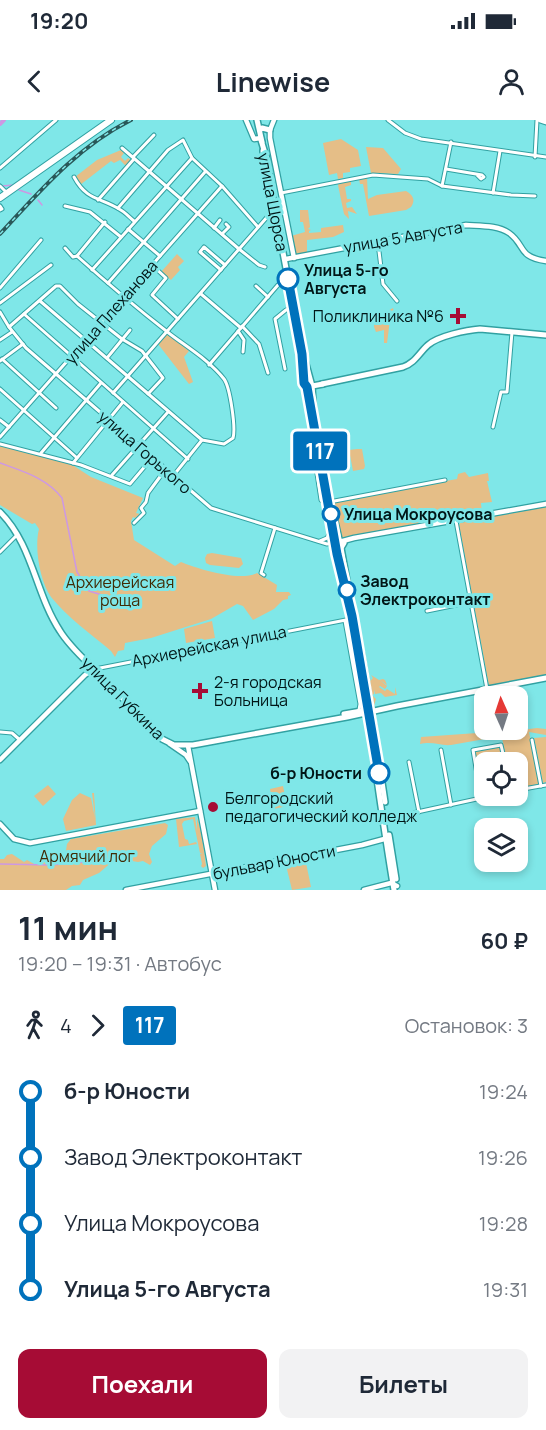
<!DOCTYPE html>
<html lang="ru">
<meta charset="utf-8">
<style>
body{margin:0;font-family:Manrope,sans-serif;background:#f2f2f3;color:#1f2937;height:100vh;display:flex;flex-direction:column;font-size:22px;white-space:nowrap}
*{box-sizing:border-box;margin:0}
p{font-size:20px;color:#747a83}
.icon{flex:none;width:33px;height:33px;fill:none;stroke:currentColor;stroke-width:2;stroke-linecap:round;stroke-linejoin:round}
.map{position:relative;height:770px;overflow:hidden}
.sheet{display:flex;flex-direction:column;background:#fff;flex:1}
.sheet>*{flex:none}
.badge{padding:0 12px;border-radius:4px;font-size:21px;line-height:39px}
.needle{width:39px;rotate:357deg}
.fabs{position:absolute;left:474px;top:566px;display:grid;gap:12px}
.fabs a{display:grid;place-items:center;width:54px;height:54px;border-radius:12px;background:#fff;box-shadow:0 3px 9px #0003;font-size:30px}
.map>.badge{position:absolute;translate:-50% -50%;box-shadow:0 0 0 3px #fff}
.legs{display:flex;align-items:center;gap:9px;height:66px;padding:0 18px;font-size:20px}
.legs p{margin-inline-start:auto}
.headline{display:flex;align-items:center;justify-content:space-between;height:102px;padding:0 18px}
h1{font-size:33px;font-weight:700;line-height:45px}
.primary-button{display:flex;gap:12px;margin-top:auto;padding:12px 18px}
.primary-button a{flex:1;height:69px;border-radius:12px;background:#a60c35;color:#fff;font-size:24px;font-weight:700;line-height:69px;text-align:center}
.primary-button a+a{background:#f2f2f3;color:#1f2937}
ul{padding:0 18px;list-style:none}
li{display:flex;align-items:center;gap:21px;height:66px;font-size:22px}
li i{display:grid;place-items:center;width:9px;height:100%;margin:0 8px;background:currentColor}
li i::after{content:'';width:15px;height:15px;margin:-8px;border:4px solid;border-radius:50%;background:#fff}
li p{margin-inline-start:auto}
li:first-child i{background:linear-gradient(#0000 50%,currentColor 0)}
li:last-child i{background:linear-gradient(currentColor 50%,#0000 0)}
.status{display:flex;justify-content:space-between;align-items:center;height:42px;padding:0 30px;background:#fff;direction:ltr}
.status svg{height:16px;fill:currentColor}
header{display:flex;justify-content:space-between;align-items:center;height:78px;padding:0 18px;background:#fff;font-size:27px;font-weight:700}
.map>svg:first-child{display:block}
.green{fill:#e5be87}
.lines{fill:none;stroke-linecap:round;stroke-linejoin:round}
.stream{stroke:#cd98e3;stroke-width:1.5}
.river{stroke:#cd98e3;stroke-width:4}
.minor-casing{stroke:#31a1a2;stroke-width:5}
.tertiary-casing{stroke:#31a1a2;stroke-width:7}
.secondary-casing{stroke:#31a1a2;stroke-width:8}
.primary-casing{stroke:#31a1a2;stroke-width:8}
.minor{stroke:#fff;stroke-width:3}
.tertiary{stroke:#fff;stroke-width:4.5}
.secondary{stroke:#fff;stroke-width:5}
.primary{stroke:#fff;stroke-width:6}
.rail-casing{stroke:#295859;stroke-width:4}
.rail{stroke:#7fe7e8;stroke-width:1.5;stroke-dasharray:4.5;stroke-linecap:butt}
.line-1-casing{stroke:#fff;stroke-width:14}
.line-1{stroke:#0072bc;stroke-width:9}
.stop-1-dot{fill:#fff;stroke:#0072bc;stroke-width:3}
.poi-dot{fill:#a60c35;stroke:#7fe7e8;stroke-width:2}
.labels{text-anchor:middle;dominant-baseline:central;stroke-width:6;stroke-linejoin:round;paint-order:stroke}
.street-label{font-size:16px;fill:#011617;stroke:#7fe7e8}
.stop-label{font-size:16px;font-weight:bold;fill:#011617;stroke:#7fe7e8;text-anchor:start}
.poi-label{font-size:16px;fill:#011617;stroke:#7fe7e8;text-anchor:start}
.park-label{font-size:16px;fill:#412b05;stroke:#7fe7e8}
</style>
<div class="status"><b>19:20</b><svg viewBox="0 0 49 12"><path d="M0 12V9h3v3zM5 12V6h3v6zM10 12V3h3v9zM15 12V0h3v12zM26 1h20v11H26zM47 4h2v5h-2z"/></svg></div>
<header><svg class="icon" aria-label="back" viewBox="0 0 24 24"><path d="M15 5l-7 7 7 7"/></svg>Linewise<svg class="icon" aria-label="person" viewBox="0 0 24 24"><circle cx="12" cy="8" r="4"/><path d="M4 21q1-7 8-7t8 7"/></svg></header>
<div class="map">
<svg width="546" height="770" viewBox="0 0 546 770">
<rect width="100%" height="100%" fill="#7fe7e8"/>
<!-- green -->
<g class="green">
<path d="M341,19L358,30L361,46L350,48V52L343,53V58L338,59L337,53L329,55L323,23Z"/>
<path d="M366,27L383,28L401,49L398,54L371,53Z"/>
<path d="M121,30L124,33L121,37L125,41L128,38L131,40L126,46L120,40L114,43L111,41L80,65L75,57L97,40Z"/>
<path d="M367,57L368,79L377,75L406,71C413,75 416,80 411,87L406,90L369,96L363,64H360L359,59Z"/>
<path d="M351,60V65L345,67L347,79H351V81L346,83L347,88L352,87L357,94L348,91L349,99L344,94L338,65L339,63Z"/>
<path d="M300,90H308L310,107L308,109L311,110L309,111V113L321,112V108L343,105L344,112L333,117L307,120V134L295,136L291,116L305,112L303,102H300Z"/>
<path d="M177,134L184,141L178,147L180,150L171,160L161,152Z"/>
<path d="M393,188L394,192H391L387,223H384V210L376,212L374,207V199Z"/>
<path d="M167,213L189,231L184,237L193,262L189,264L158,224Z"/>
<path d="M0,325L35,335L41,334L74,346L91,357L143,378L136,393L140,394L135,398L133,397L131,401L134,420L175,446L181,442C198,449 240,462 257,453L277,465L276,472H289L291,475L288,476V479L283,480L274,489L253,500L243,486L237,484L211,499L151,518L125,523L124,530L118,531L115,537L111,531C91,514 67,497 51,477C40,461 34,428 39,409L35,403L32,404L0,385Z"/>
<path d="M357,329H362L365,346L364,349L353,351L349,330Z"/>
<path d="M465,352L469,357L488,353L489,361H487L492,382L481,383L482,394L344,418L341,417L333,381L457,359L458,354Z"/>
<path d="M546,387V555L489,566L459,405L461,402Z"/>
<path d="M212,433L241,438L243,444L239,448L210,445L206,443L205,438L207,434Z"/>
<path d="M212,501L215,518L186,523L184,509Z"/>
<path d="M371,555L379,560L383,559L385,560L387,565L380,560L387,566L385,569L380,566L379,567L385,571L387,569L395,574V567L397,575L385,577L381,573L375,574L374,570V574L372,575L376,579L374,586L367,557L371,559H368L369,562L373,558Z"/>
<path d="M537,608L546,609V615L529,612L539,664L518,668V642H507L502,618L519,615V613L451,625C440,626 433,621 420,624L421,617L491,612L498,609H505L503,611L507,612Z"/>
<path d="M546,617V662L543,663L534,618Z"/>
<path d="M500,627L503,642H484V674L475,632Z"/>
<path d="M48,665L56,674L43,686L34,676Z"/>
<path d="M283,666L287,686L274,689L270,669Z"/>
<path d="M80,673L91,678L95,698L92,673H94L96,705L66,711L63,699L72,680Z"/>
<path d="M195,697L197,711V698C202,713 204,730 206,746L203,748L201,746L202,744L200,734L202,733H200L193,699L184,701L182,704L185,719L188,720L189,724L196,722L197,724L179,727L176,699Z"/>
<path d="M165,703L168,705L166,714L152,726L149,734L152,742L150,745L143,741L138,742L126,740L113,741L99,753L83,760L80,765L72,766L66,770H0V739H4L7,735L12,734L24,742L27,740L36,745L39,742L60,740L65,737L67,724L71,719Z"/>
<path d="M305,738L311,767L292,770L285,741Z"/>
</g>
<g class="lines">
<!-- stream -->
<g class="stream">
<path d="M2,66L14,65"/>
<path d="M19,70L31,74"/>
<path d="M38,80L42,85"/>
<path d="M0,343C22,351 47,358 62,378L77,452L89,471L102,475"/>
<path d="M0,744L51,745L85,742L90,744"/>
</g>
<!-- river -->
<path class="river" d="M0,4L4,0"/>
<defs>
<g id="minor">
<path d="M388,0L405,13L421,19L546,37"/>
<path d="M122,28L239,129L259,145L265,147"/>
<path d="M133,37L154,15"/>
<path d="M535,37L537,0"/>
<path d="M0,48L56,0"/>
<path d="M446,49L482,55L484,57L481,59L477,55"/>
<path d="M74,57C87,81 100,77 119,89C125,92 129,97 134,101"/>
<path d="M0,66L7,73"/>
<path d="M442,66L451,22"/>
<path d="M281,73L373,55L428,59L442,66L511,75L535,76"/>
<path d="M493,73L500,31"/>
<path d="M98,80L134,39"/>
<path d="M0,86L2,89L0,90"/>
<path d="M65,86L90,92L121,117"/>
<path d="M118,88L168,30L183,20L192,38L222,66L258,107"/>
<path d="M214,108L220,100"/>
<path d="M128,109L160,136"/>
<path d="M222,114L229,107L226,104"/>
<path d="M378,123L383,164L397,181"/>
<path d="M77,136L105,102"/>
<path d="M152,145L166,158L152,175L178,199"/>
<path d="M92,150L192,38"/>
<path d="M221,150L200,132L204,127L225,145"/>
<path d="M108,163L205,52"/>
<path d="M256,166L268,177"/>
<path d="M0,168L41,120"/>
<path d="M201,174L241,208"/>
<path d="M40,181L202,320L224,324L233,318C236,308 230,267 224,259C210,241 187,227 170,214C138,189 107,163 77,136L73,137L65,128"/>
<path d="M0,183L51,145"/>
<path d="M0,192L9,207L26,228L211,388L327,424L333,423"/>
<path d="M24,194L188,339"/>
<path d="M242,206L259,224L268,253"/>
<path d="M9,207L56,166H60L78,184L122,219L142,231L163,258L148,274"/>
<path d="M238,211L244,220L243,232"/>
<path d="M0,220L12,212"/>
<path d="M107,238L130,210"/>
<path d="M2,239L56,288"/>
<path d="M0,241L23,224"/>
<path d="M209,245L278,165"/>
<path d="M285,249L275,199L286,190L294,187"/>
<path d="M0,269L76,337"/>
<path d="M113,273L275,88"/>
<path d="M0,300L9,307"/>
<path d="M493,307L501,272H507L512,212"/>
<path d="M315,311L311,314L321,380L324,383L445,360"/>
<path d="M0,317L222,66"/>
<path d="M0,324L81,345L130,364L152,338"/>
<path d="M41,333L101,263"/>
<path d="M73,343L123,282"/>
<path d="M112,355L168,292"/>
<path d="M173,356L202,320"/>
<path d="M456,401L487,569"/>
<path d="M134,403L144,393L141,388L146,382L148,373L165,350"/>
<path d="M337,419L341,441"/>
<path d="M320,421L327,418L330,412"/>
<path d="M0,432L17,415"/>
<path d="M264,455L261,453L275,408"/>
<path d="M427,491L471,482"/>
<path d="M345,501L360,584L359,590"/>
<path d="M95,549L351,499"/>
<path d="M0,612L12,613L20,620"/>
<path d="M532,620L541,666"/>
<path d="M441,630L451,685"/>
<path d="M409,642L419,692"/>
<path d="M518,670L546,665"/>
<path d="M481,678L473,630L501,625L505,642"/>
<path d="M385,699L495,675"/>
</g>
<g id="tertiary">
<path d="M246,0L254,19L261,18"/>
<path d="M274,0L270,10V18L294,138"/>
<path d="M540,0L546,2"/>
<path d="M286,139L466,105C479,106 498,105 509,113C526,125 517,137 546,141"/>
<path d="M339,422L354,418L546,384"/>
<path d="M170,624L186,635L190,641"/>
<path d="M188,626L215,770"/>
<path d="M0,640L85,555L94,549"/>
<path d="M0,704L14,719L30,723L200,691"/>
<path d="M126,770L362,725L388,718"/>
<path d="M364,770L391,763L397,766"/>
</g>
<g id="secondary">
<path d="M257,0L262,22"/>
<path d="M260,10L262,8L270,10"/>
<path d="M261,20L268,43L271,69L299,217L304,263L307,267L323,264"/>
<path d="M263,31L266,57"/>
<path d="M301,226L312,266L314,300L328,376C327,386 329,396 331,407C336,440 346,472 353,505C369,593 379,682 394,770"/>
<path d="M304,264L313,299"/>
<path d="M322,264L403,247C415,243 419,233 428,225C438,216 467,210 480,209L546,215"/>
<path d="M330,380L341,428"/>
<path d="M0,392C33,425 35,473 60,511C70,527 84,539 97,552C119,574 140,597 162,619L174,625H193L347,597L397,586L546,558"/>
<path d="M344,423L341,428L347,461L349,479"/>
<path d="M361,532L374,609L385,682"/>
<path d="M344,594L367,590"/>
<path d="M389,715L396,759"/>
</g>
<path id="primary" d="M0,78L111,0"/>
</defs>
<!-- minor casing -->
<use href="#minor" class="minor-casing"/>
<!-- tertiary casing -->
<use href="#tertiary" class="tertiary-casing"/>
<!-- secondary casing -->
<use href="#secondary" class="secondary-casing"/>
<!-- primary casing -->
<use href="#primary" class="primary-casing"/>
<!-- minor -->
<use href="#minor" class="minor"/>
<!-- tertiary -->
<use href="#tertiary" class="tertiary"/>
<!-- secondary -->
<use href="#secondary" class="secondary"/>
<!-- primary -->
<use href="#primary" class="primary"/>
<defs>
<path id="rail" d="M0,114C40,71 77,27 131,0"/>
</defs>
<!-- rail casing -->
<use href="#rail" class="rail-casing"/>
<!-- rail -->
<use href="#rail" class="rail"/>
</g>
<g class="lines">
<defs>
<path id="line-1" d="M288,159L302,234L304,263L307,267L337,434L352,496L379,653"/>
</defs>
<!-- line-1 casing -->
<use href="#line-1" class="line-1-casing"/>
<!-- line-1 -->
<use href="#line-1" class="line-1"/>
</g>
<!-- markers -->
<g class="stop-1-dot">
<circle cx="288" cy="159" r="10"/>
<circle cx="331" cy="394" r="8"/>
<circle cx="347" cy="470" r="8"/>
<circle cx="379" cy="653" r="10"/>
</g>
<g class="poi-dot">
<path d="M455 187h6v6h6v6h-6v6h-6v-6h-6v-6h6z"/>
<path d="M197 562h6v6h6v6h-6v6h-6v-6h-6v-6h6z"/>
<circle cx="213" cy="687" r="6"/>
</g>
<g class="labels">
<!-- street labels -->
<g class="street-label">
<text transform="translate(273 82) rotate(79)">улица Щорса</text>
<text transform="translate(403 117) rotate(-10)">улица 5 Августа</text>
<text transform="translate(111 192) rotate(-49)">улица Плеханова</text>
<text transform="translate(145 332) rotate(41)">улица Горького</text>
<text transform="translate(209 526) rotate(-11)">Архиерейская улица</text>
<text transform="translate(123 578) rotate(45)">улица Губкина</text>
<text transform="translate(274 742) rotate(-11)">бульвар Юности</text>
</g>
<!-- stop labels -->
<g class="stop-label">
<text x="304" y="150">Улица 5-го<tspan x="304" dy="18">Августа</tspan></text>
<text x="344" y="394">Улица Мокроусова</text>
<text x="360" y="461">Завод<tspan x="360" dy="18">Электроконтакт</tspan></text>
<text x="362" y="653" text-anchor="end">б-р Юности</text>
</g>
<!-- poi labels -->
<g class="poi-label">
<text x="444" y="196" text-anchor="end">Поликлиника №6</text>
<text x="214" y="562">2-я городская<tspan x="214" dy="18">Больница</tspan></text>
<text x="225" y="678">Белгородский<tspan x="225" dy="18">педагогический колледж</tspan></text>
</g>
<!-- park labels -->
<g class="park-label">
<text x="120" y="462">Архиерейская<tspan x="120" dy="18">роща</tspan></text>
<text x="87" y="736">Армячий лог</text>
</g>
</g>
</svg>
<div class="fabs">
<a><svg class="needle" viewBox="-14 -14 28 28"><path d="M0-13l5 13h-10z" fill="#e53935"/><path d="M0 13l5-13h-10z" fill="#747a83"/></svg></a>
<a><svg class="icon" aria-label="locate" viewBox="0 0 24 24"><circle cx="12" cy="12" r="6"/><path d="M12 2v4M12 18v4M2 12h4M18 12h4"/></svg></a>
<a><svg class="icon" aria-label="layers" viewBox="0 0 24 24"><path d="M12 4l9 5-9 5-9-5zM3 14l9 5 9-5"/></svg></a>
</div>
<b class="badge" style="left:320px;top:331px;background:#0072bc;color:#fff">117</b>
</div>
<section class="sheet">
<div class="headline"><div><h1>11 мин</h1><p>19:20 – 19:31 · Автобус</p></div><b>60 ₽</b></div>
<div class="legs"><svg class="icon" aria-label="walk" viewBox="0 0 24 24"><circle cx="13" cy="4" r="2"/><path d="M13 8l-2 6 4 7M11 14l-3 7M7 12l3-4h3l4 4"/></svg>4<svg class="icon" aria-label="forward" viewBox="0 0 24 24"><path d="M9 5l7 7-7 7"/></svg><b class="badge" style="background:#0072bc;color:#fff">117</b><p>Остановок: 3</p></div>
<ul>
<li><i style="color:#0072bc"></i><b>б-р Юности</b><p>19:24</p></li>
<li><i style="color:#0072bc"></i><span>Завод Электроконтакт</span><p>19:26</p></li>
<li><i style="color:#0072bc"></i><span>Улица Мокроусова</span><p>19:28</p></li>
<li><i style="color:#0072bc"></i><b>Улица 5-го Августа</b><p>19:31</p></li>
</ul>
<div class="primary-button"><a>Поехали</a><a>Билеты</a></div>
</section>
